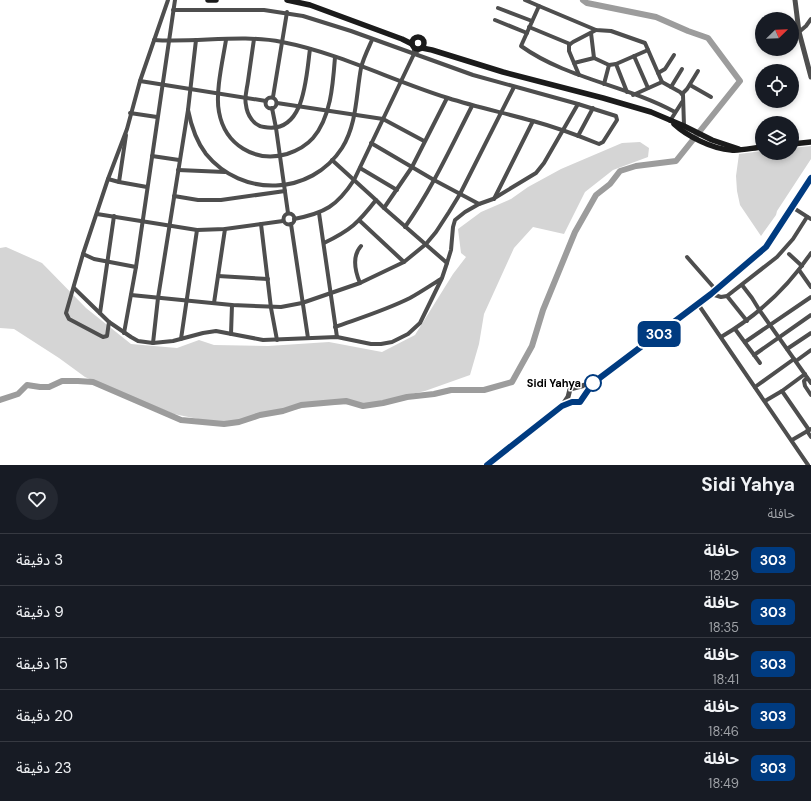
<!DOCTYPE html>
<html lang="ar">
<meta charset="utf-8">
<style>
body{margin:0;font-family:"DM Sans","Noto Sans Arabic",sans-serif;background:#242831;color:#f1f3f6;direction:rtl;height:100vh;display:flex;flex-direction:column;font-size:15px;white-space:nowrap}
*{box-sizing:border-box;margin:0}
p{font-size:13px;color:#9ea1a6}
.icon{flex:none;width:22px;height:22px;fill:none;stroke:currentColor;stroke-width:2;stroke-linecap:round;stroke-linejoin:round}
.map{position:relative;height:465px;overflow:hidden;direction:ltr}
.details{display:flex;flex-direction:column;background:#171b24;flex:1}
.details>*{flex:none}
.badge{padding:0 8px;border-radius:6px;font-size:14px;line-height:26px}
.needle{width:26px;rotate:67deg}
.controls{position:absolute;left:755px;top:12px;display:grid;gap:8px}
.controls a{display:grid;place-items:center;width:44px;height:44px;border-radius:50%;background:#171b24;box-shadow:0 2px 6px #0003;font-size:20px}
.map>.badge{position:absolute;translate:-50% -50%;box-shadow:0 0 0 2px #fff}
.round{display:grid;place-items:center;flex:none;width:42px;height:42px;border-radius:21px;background:#242831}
.headline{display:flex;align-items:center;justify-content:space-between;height:68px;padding:0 16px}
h1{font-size:19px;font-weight:700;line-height:30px}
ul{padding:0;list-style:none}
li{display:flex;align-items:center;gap:12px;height:52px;padding:0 16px;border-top:1px solid #363941}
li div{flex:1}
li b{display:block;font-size:15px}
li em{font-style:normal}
li .badge{min-width:44px;font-weight:700;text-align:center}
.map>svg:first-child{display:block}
.green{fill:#d5d5d5}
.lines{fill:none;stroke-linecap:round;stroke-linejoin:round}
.river{stroke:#9c9c9c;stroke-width:6}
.minor{stroke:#4e4e4e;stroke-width:4}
.tertiary{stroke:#4e4e4e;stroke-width:5}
.secondary{stroke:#1b1b1b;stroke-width:5.5}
.line-casing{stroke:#fff;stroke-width:9}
.line{stroke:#003b80;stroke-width:6}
.stop-dot{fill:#fff;stroke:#003b80;stroke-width:2}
.labels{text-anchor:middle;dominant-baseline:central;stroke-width:3;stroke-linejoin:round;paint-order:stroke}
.stop-label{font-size:11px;font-weight:bold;fill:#000;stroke:#fff;text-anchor:end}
</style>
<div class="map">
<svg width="811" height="465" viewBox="0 0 811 465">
<rect width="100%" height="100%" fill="#fff"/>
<!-- green -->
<g class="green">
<path d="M640,142L649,148L648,157L613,170L585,192L564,234L533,227L514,248L484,314L479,344L470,375L425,391L366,404L316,405L227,425L174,414L122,393L85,377L59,358L14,329L0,328V248L6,247L42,263L86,308L131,344L177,348L199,340L214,345L268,346L329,342L382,352L415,335L453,274L466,257L461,253L458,229L481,212L511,199L528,187L561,169L622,143Z"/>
<path d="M811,146V159L777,211L776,215L761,236L740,205L737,191L736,176L739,154L762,151V153H792V148Z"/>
</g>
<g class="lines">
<!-- river -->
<path class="river" d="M0,400L18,394L27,385L40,387H49L62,381H78L93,382L181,420L224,424L239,422L260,415L283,411L301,405L346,401L363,406L383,403L407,397L434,394L451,390H484L512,382L532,346L543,310L575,232L596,195L610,184L620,171L636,166L676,161L740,81L708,38L688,31L656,17L587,3L583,0"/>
<!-- minor -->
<g class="minor">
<path d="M525,0L539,6"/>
<path d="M498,8L532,21"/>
<path d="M495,20L527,33"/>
<path d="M529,27L570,44"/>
<path d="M799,32L806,26L811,19"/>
<path d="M591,33L594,58"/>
<path d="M254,39C252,53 250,67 248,81C247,89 244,98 246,105C247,115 254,126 264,127C305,135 306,77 310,49"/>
<path d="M154,40C196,43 242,34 282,42C339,53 393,81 448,98C476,107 505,113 533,121C555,127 577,135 599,144L603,142L617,120L616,116L578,104L473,75L351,31L303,16L264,10H173"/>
<path d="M226,40C223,59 215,93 219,112C225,145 255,163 287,154C296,151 306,146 313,138C331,117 333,84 335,57"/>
<path d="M414,47V54"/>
<path d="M634,56L648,88"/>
<path d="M574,63L594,58L609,65L616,64"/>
<path d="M658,73L665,69L674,55"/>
<path d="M579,75L569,51V45L573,42L596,30"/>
<path d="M140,81L266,101"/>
<path d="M604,84L609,65"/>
<path d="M690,85L711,97"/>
<path d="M671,87L682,69"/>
<path d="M627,92L616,64L648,50"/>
<path d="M682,94L687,89L698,71"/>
<path d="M633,95L662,82"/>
<path d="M273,97L287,12"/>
<circle cx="271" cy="103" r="5.5"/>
<path d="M277,103L383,119L424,141"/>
<path d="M272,108L276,128L288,213"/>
<path d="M188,110C191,125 196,141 206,154C242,198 311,196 342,148C357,124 356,95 361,68C363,59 368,49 372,40"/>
<path d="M675,112C626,85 567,79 521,46L539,6L596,30L611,31L645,43L662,82L680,92L683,95L684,126"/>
<path d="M130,113L157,117"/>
<path d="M670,121L682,102"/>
<path d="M578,136L593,108"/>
<path d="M371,143L434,180L479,204"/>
<path d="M152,156L179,160"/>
<path d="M332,160L376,200L384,208L447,263"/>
<path d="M360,168L397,190"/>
<path d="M178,170L225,172"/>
<path d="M108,179L119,182L126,135"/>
<path d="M119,182L147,187"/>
<path d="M174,196L198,200H221L285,191"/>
<path d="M494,199L533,121"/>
<path d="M792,207L811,219"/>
<path d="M384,208L412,167L447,98"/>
<path d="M319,213L337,337"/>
<circle cx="289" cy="219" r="5.5"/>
<path d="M97,214L197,230L225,229L283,221"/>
<path d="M294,219C325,213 337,206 354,180L414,54L420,49"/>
<path d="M360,221L404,262"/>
<path d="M261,224L271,308L277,340"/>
<path d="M291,224L308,338"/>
<path d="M405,227C432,189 451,147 472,106"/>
<path d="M324,243C351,230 358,223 376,200"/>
<path d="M83,254L94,259L136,267"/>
<path d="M789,254L802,266"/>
<path d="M687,257L716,290"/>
<path d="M799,270L811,287"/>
<path d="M218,276L268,279"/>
<path d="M360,283C355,271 352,256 361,246"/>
<path d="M742,285L752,298L760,311L811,383"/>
<path d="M74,288L109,322L131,337L138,341L153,343L173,341L203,333L216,331L263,340L337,337L371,344H381L392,342L408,334L420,323L442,278L447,263L451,250L453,227L455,220L465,212L479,204L493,199L536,173L544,163L578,104"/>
<path d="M711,294L721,297L727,296L777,257L793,239L807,217"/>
<path d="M131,295L232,305L281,307L302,303L360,283L404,262L426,244L436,232L449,212L460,194L514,87"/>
<path d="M727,296L747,321"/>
<path d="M214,303L225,229"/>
<path d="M698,304L808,465"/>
<path d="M100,313L114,216"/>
<path d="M109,322L107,336L103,337L69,319L66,313L83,254L108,179L127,129L140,81L168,0"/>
<path d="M335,327C360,318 386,310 410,298C421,292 431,285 441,279"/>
<path d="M735,329L760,363"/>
<path d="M124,333L136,267L175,0"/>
<path d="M231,334L232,305"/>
<path d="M721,337C757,316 788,287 811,253"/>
<path d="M181,339L197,230"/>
<path d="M745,342L811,297"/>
<path d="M153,343L158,298L188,110L196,40"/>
<path d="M787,349L811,333"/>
<path d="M754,355L811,315"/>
<path d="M796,361L811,350"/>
<path d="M805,374L782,391L809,430"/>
<path d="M807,378L804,381L805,386L811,395"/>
<path d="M755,387L794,359"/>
<path d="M765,401L782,391"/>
<path d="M807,431L811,437"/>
<path d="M792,440L811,429"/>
</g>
<!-- tertiary -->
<g class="tertiary">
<path d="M795,0L799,32L811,77"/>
<path d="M562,406L568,397L570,389L593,383L605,375C659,333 716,294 766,247L811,178"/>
<path d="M487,465L562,406L572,402H579L593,383"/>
</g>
<!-- secondary -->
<g class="secondary">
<path d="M208,0H216"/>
<path d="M287,0L310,5L402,39L412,44"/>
<circle cx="418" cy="43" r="6"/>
<path d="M422,48L432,50L503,72L603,98L651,112L684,126L712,140L739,149"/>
<path d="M674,124C687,136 712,149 731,150C740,151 752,148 762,147"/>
<path d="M792,144L811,142"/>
</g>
</g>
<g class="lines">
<defs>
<path id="line" d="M487,465L562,406L572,402H580L593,383L711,294L766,247L811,178"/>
</defs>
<!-- line casing -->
<use href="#line" class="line-casing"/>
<!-- line -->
<use href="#line" class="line"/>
</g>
<!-- markers -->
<circle class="stop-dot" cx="593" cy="383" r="8"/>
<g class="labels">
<!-- stop labels -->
<g class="stop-label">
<text x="581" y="383">Sidi Yahya</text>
</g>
</g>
</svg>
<div class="controls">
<a><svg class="needle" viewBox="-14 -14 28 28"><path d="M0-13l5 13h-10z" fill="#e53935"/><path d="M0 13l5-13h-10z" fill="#9ea1a6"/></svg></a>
<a><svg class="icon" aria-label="locate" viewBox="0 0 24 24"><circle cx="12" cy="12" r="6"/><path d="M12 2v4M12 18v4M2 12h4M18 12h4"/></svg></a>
<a><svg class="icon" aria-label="layers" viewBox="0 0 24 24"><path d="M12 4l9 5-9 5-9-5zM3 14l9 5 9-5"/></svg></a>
</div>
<b class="badge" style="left:659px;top:334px;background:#003b80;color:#fff">303</b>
</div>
<section class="details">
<div class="headline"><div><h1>Sidi Yahya</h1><p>حافلة</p></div><a class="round"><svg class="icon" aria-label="heart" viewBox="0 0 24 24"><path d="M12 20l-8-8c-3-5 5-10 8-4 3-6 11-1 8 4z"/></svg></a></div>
<ul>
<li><span class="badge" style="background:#003b80;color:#fff">303</span><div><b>حافلة</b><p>18:29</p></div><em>3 دقيقة</em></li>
<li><span class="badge" style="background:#003b80;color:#fff">303</span><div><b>حافلة</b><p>18:35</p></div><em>9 دقيقة</em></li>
<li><span class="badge" style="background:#003b80;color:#fff">303</span><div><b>حافلة</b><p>18:41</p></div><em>15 دقيقة</em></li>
<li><span class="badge" style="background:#003b80;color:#fff">303</span><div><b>حافلة</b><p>18:46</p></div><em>20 دقيقة</em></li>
<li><span class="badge" style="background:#003b80;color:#fff">303</span><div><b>حافلة</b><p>18:49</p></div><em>23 دقيقة</em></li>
</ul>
</section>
